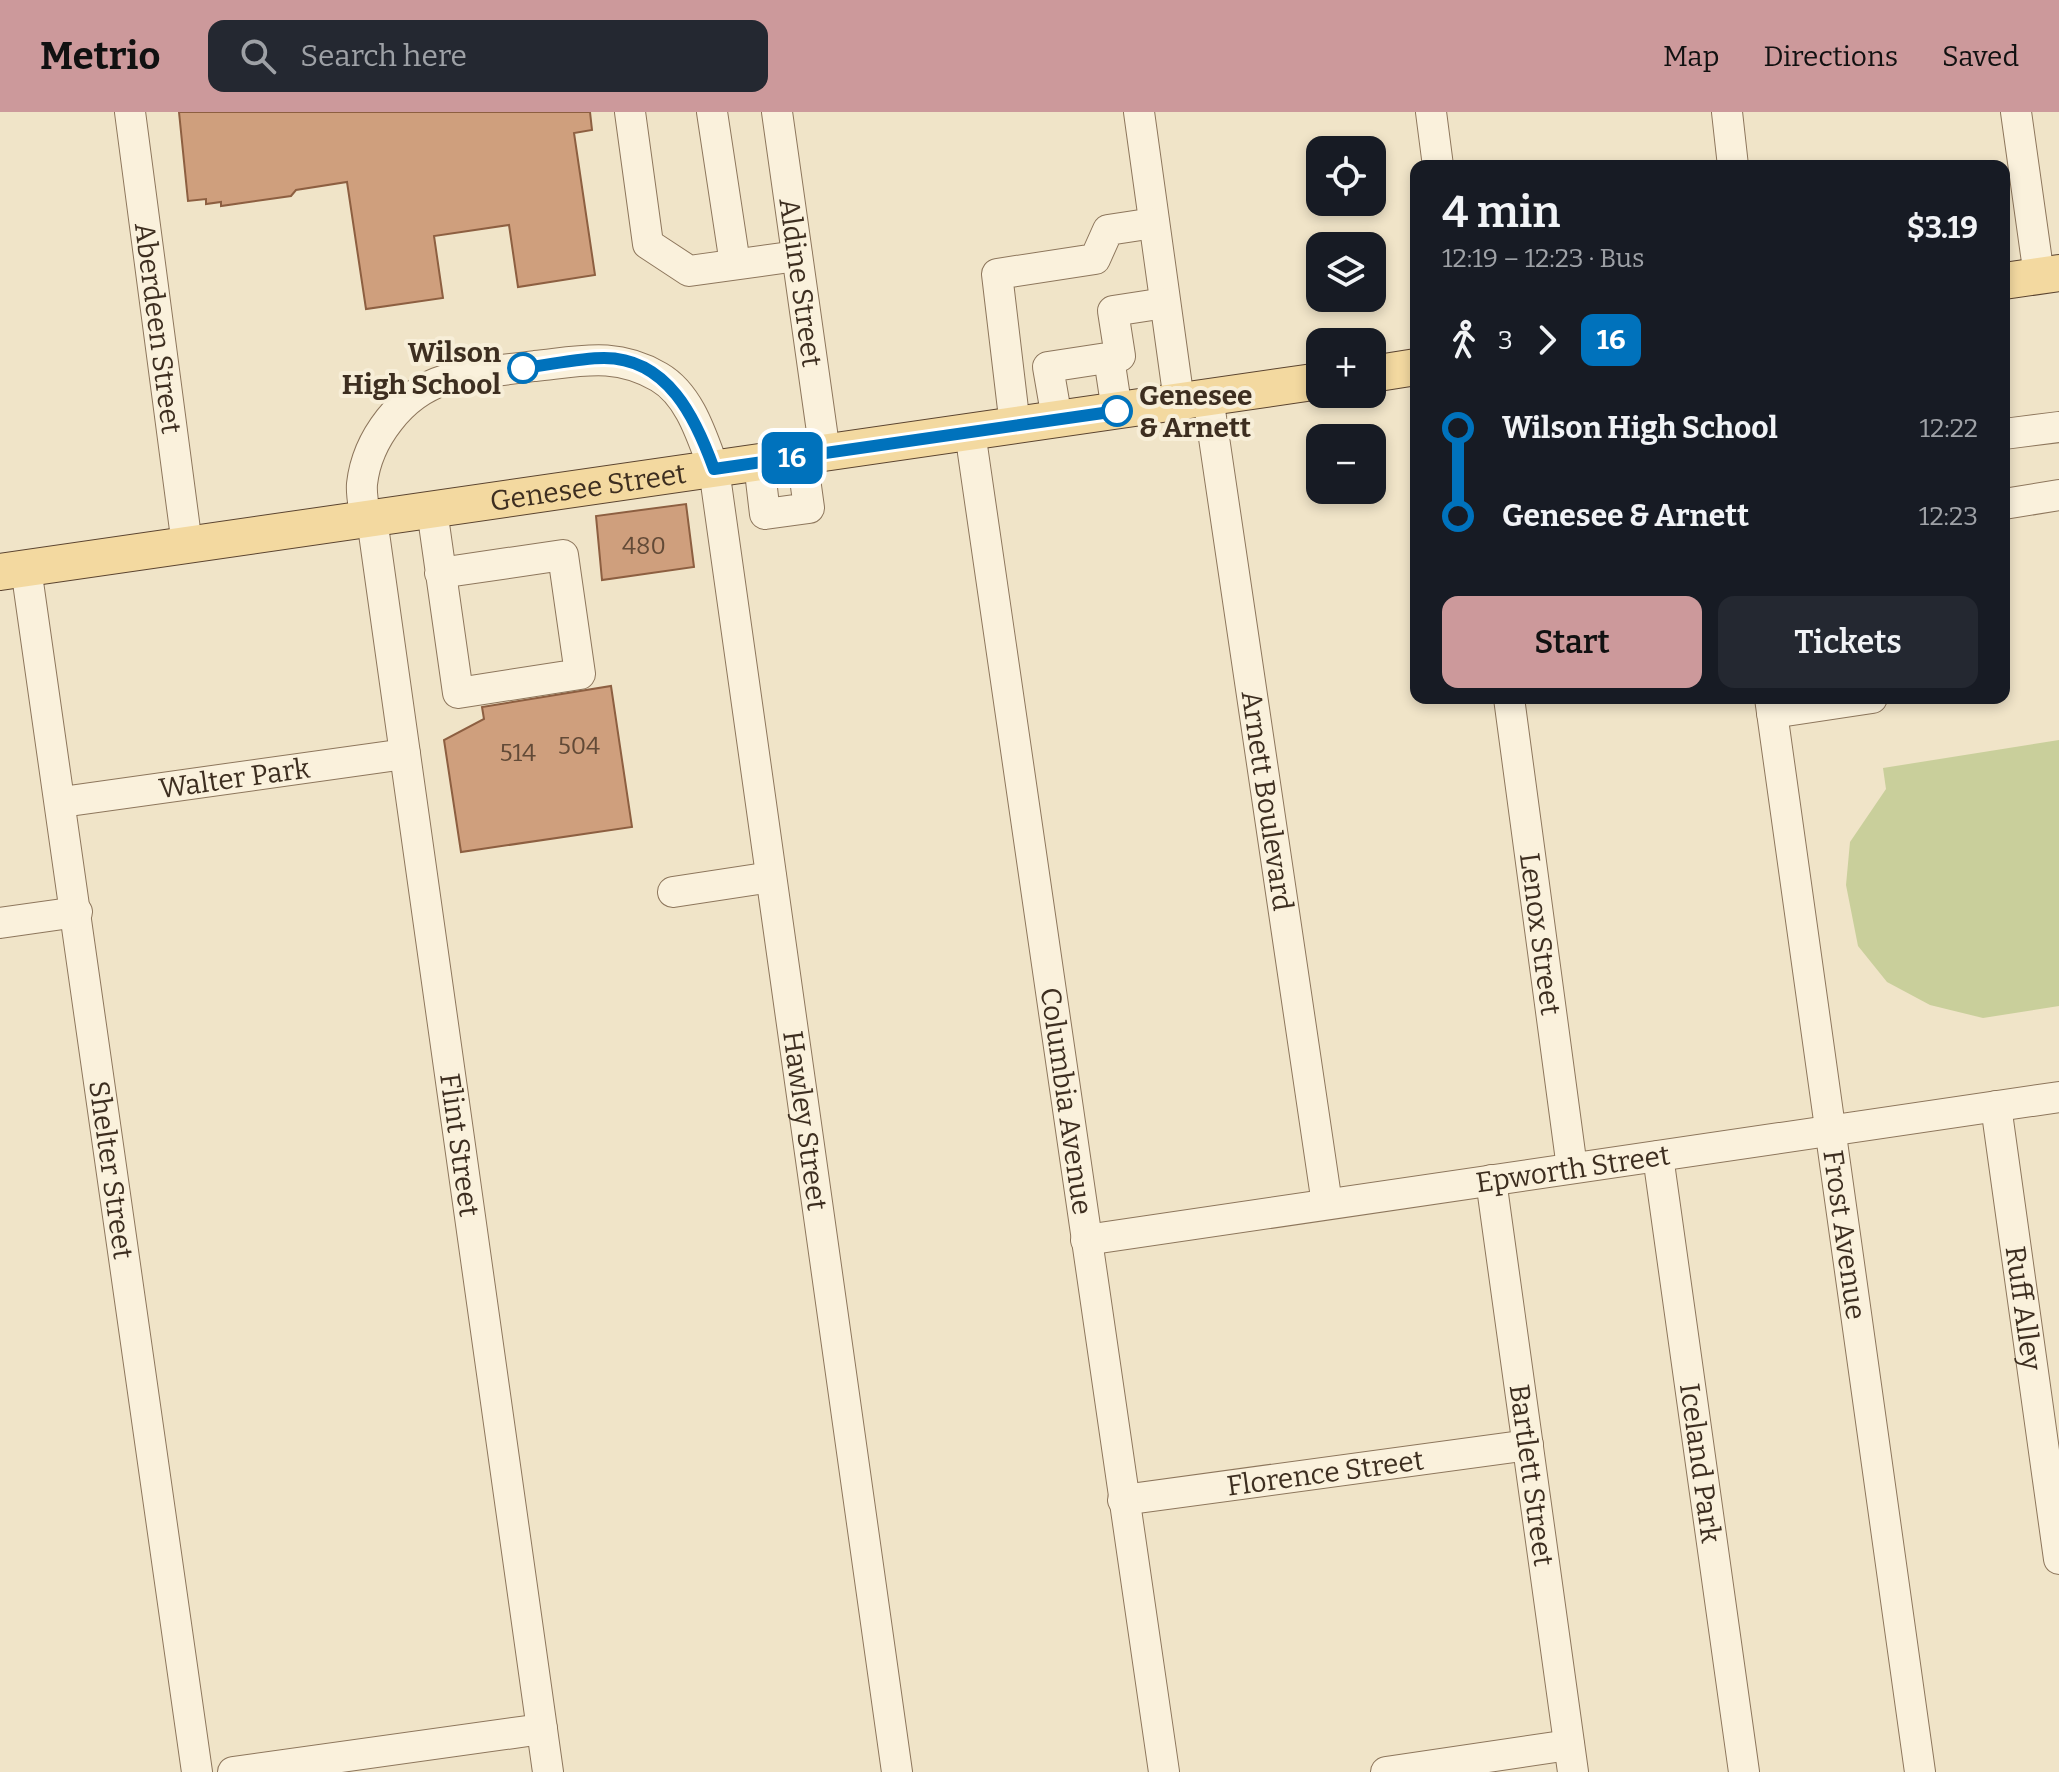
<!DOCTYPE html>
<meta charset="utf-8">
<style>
body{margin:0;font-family:Bitter,serif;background:#242831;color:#f1f3f6;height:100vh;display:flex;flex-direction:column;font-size:30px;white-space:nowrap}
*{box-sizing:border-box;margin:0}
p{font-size:26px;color:#9ea1a6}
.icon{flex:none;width:44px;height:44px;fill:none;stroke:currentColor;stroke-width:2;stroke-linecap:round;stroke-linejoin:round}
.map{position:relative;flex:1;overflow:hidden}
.details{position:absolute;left:1410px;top:48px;width:600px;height:544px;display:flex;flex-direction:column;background:#171b24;border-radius:16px;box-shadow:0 4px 12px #0003}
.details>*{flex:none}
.badge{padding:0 16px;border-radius:12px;font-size:28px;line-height:52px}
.controls{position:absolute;left:1306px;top:24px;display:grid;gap:16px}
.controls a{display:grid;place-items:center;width:80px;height:80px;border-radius:16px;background:#171b24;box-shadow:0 4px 12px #0003;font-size:40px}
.map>.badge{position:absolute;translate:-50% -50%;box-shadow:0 0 0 4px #fff}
.legs{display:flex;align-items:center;gap:12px;height:88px;padding:0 32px;font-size:26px}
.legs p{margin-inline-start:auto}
.overview{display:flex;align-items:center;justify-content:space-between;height:136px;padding:0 32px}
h1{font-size:44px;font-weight:600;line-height:60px}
.action{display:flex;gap:16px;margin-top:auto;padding:16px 32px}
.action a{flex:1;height:92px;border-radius:16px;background:#cc999b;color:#111;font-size:32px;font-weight:600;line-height:92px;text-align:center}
.action a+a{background:#242831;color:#f1f3f6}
ul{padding:0 32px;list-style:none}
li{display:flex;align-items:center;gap:28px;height:88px;font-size:30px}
li i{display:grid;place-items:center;width:12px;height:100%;margin:0 10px;background:currentColor}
li i::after{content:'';width:20px;height:20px;margin:-10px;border:6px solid;border-radius:50%;background:#171b24}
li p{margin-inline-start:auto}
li:first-child i{background:linear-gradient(#0000 50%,currentColor 0)}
li:last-child i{background:linear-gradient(currentColor 50%,#0000 0)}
header{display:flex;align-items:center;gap:48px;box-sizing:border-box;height:112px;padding:0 40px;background:#cc999b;color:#111}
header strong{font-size:38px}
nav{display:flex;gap:44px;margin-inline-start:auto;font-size:28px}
.search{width:560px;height:72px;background:#242831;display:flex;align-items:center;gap:20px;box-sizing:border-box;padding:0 28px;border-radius:16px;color:#9ea1a6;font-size:30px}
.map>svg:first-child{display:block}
.green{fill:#c9cf9b}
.building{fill:#cf9f7d;stroke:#8d5f41;stroke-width:2}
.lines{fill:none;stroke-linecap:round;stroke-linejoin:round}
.minor-casing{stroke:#8d765c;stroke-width:32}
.major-casing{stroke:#5b4430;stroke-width:38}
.minor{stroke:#faf1dc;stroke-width:30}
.major{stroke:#f3d9a0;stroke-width:36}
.line-1-casing{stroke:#fff;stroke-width:18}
.line-1{stroke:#0072bc;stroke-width:12}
.stop-1-dot{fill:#fff;stroke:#0072bc;stroke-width:4}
.labels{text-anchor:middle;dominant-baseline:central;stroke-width:8;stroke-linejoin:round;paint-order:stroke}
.number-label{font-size:24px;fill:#624a37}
.street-label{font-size:28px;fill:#3d2e20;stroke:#f7eed8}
.stop-label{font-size:28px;font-weight:bold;fill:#3d2e20;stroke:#f7eed8;text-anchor:end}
</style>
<header>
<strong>Metrio</strong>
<div class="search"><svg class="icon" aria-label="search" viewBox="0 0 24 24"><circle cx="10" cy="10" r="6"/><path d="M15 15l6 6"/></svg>Search here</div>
<nav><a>Map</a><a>Directions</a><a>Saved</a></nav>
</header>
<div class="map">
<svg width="2059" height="1660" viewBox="0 0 2059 1660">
<rect width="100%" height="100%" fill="#f0e4c8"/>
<!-- green -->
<path class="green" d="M2059,628V894L1983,906L1930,893L1887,870L1858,834L1846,773L1850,730L1886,677L1883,656Z"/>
<!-- building -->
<g class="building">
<path d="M179,0H590L592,18L574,21L595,163L518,175L509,113L434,124L443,186L366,197L347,70L296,78L291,84L221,94V90L206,92V87L188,89Z"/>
<path d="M686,392L694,455L602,468L596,404Z"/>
<path d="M611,574L632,715L461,740L444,628L484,607L482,595Z"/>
</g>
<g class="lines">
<defs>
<g id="minor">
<path id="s1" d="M130,0L187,433"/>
<path d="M630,0L648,132L689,159L797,144"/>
<path d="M712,0L735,152"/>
<path id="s2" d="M777,0L825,341"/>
<path d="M1139,0L1179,289"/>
<path d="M1431,0L1438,54"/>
<path d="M1727,0L1733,54"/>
<path d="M2016,0L2039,164"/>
<path d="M1109,246L1117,299"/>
<path id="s3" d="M1208,285L1327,1092"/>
<path d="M1057,307L1048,255L1120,244L1113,199L1165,191"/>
<path d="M1015,314L997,162L1095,147L1108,118L1154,111"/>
<path id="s4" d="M970,320L1164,1660"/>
<path d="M2004,322L2059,315"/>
<path d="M759,351L765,402L809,396L802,345"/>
<path d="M2004,392L2059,383"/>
<path d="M432,398L458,581L580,562L563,443L440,461"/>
<path id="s5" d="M372,407L548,1660"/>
<path id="s6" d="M366,408C364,396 361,383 362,372C367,327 402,281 445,268C474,260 506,258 535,254C582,249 616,240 659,265C690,283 702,325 714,357L897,1660"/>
<path id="s7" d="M26,456L197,1660"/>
<path id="s8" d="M1509,586L1572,1056"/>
<path id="s9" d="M1770,586L1920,1660"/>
<path d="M1772,601L1872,586"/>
<path id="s10" d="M62,690L405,642"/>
<path d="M673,780L771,765"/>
<path d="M0,811L77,800"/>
<path id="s11" d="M1996,994L2059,1447"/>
<path id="s12" d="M1658,1044L1744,1660"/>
<path id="s13" d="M1491,1068L1573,1660"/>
<path id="s14" d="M1086,1128L2059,985"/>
<path id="s15" d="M1123,1388L1528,1333"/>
<path d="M233,1660L542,1617"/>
<path d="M1386,1660L1569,1633"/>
</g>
<g id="major">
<path d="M2004,169L2059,161"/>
<path d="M1372,262L1416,255"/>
<path id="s16" d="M0,460L1320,269"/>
</g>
</defs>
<!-- minor casing -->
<use href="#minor" class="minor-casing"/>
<!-- major casing -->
<use href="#major" class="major-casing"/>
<!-- minor -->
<use href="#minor" class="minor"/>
<!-- major -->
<use href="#major" class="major"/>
</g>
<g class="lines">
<defs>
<path id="line-1" d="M523,256C550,253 578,246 604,246C668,246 696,307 714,357L1117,299"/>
</defs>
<!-- line-1 casing -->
<use href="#line-1" class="line-1-casing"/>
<!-- line-1 -->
<use href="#line-1" class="line-1"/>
</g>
<!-- markers -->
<g class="stop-1-dot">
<circle cx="523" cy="256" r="14"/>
<circle cx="1117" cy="299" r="14"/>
</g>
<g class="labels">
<!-- number labels -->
<g class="number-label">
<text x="644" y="434">480</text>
<text x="579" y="634">504</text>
<text x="518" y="641">514</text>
</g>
<!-- street labels -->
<g class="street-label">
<text stroke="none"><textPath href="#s2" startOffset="172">Aldine Street</textPath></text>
<text stroke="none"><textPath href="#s1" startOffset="218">Aberdeen Street</textPath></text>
<text stroke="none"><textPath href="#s16" startOffset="594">Genesee Street</textPath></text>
<text stroke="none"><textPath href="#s10" startOffset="174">Walter Park</textPath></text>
<text stroke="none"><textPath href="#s3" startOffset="408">Arnett Boulevard</textPath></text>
<text stroke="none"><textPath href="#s8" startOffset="238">Lenox Street</textPath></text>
<text stroke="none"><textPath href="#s4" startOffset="676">Columbia Avenue</textPath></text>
<text stroke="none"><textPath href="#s6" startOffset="1162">Hawley Street</textPath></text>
<text stroke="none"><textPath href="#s5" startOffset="632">Flint Street</textPath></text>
<text stroke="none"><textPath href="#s14" startOffset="492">Epworth Street</textPath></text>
<text stroke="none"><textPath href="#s7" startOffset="608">Shelter Street</textPath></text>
<text stroke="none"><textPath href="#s9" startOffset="542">Frost Avenue</textPath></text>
<text stroke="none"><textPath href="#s11" startOffset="204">Ruff Alley</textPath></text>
<text stroke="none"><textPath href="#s12" startOffset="310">Iceland Park</textPath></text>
<text stroke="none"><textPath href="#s15" startOffset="204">Florence Street</textPath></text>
<text stroke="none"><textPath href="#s13" startOffset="298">Bartlett Street</textPath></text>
</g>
<!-- stop labels -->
<g class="stop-label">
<text x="501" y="240">Wilson<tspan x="501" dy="32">High School</tspan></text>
<text x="1139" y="283" text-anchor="start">Genesee<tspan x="1139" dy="32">&amp; Arnett</tspan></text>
</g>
</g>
</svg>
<div class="controls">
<a><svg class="icon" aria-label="locate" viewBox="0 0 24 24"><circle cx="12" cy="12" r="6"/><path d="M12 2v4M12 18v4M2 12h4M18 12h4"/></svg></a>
<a><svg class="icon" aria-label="layers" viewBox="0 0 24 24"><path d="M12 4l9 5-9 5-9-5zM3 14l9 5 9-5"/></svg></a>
<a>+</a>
<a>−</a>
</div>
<b class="badge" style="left:792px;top:346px;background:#0072bc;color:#fff">16</b>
<section class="details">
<div class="overview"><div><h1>4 min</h1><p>12:19 – 12:23 · Bus</p></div><b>$3.19</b></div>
<div class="legs"><svg class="icon" aria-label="walk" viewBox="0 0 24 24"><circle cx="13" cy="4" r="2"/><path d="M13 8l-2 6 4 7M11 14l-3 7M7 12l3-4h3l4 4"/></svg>3<svg class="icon" aria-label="forward" viewBox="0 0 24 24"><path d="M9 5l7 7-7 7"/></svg><b class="badge" style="background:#0072bc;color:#fff">16</b></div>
<ul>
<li><i style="color:#0072bc"></i><b>Wilson High School</b><p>12:22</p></li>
<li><i style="color:#0072bc"></i><b>Genesee &amp; Arnett</b><p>12:23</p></li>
</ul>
<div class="action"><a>Start</a><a>Tickets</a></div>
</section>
</div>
